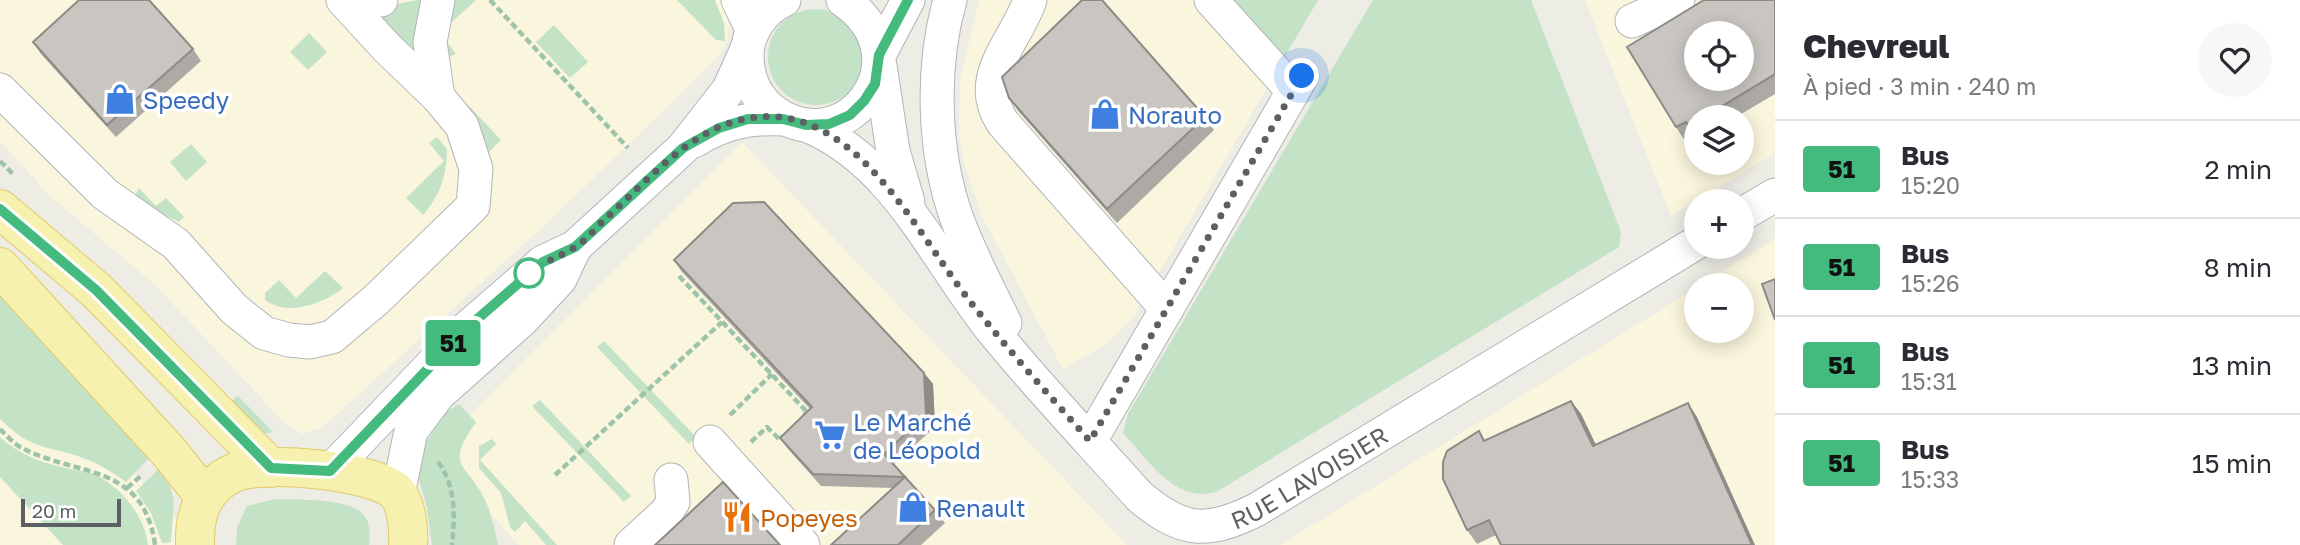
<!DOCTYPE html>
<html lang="fr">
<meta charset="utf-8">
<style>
body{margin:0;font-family:"Golos Text",sans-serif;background:#f7f7f7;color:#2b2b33;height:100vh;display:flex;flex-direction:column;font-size:26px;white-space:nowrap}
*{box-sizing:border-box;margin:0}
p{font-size:23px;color:#7c7c81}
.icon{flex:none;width:38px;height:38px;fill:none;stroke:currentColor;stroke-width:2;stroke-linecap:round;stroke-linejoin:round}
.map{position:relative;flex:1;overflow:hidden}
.side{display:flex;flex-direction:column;background:#fff;width:525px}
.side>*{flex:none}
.badge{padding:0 14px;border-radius:5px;font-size:24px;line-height:46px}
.tools{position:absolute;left:1684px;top:21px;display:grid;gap:14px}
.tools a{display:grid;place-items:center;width:70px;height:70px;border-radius:50%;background:#fff;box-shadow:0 4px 18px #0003;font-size:35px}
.scale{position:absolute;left:21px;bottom:18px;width:100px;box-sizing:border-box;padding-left:7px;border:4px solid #5c5f63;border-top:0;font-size:19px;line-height:24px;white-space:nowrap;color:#5c5f63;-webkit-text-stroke:5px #fff;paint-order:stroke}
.you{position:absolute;width:35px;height:35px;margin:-18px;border:5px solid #fff;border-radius:50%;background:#1a73e8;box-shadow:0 0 0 10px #1a73e833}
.map>.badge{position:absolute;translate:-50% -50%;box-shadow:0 0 0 4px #fff}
.round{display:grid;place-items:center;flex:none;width:74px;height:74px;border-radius:37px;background:#f7f7f7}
.summary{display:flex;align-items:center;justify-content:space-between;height:119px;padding:0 28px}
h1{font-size:33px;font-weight:800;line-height:52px}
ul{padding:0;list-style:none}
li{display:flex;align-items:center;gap:21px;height:98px;padding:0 28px;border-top:2px solid #e1e1e2}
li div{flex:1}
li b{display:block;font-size:26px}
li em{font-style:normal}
li .badge{min-width:77px;font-weight:700;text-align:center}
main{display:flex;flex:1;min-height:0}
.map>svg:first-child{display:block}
.commercial{fill:#faf6dd;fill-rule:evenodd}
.green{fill:#c4e2c6}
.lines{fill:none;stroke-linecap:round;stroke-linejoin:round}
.minor-casing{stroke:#b2b4b8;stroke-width:35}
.major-casing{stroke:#e3ca68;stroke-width:40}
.path{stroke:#9dc3ab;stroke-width:4.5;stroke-dasharray:7 3.5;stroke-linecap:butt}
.minor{stroke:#fff;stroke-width:33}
.major{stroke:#f7f1b0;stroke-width:38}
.wall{fill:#adaaa6}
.shaded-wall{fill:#8d8b87}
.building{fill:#c9c6c1;stroke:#8d8b87;stroke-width:2;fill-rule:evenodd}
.line-casing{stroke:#fff;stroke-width:16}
.line{stroke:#44ba7f;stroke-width:10}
.walk{stroke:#5c5f63;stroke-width:7;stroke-dasharray:0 12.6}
.stop-dot{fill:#fff;stroke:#44ba7f;stroke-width:3.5}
.labels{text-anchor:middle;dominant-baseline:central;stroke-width:7;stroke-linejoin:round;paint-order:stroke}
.shop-label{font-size:24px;fill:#366cbe;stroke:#fff;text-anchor:start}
.street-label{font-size:24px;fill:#5c5f63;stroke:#fff}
.food-label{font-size:24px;fill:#c56008;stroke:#fff;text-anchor:start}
</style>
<main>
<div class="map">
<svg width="1775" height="545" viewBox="0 0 1775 545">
<rect width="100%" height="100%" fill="#edece5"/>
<!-- commercial -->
<g class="commercial">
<path d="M0,0H743L729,16L728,40L721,54L659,115L546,224L323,427L302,434L283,421L155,285L50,196L0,141Z"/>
<path d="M979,0H1231L1283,60L1134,316L1106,345L1063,369L982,216L965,166L959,135L960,80Z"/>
<path d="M1585,0H1775V153L1671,216ZM1696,33H1741V79H1696ZM1696,117H1741V163H1696Z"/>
<path d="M742,142L1127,545H519L436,456L461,424Z"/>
<path d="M1775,239V545H1280L1696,288V331H1741V285H1700Z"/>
<path d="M0,333L201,545H0Z"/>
</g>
<!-- green -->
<g class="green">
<path d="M417,0H428L422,65L359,5L382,7Z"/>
<path d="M446,0H476L440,33L456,54L441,61L436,36Z"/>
<path d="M677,0H715L724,23L725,41L716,40Z"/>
<path d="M1231,0H1318L1283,60Z"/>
<path d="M1373,0H1531L1621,232L1619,247L1218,491C1177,506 1148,460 1123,433L1128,414Z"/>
<circle cx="816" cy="57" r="48"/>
<path d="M554,25L588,62L570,78L536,42Z"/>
<path d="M309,33L327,52L308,70L290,52Z"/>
<path d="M468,105L501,140L489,152L484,151Z"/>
<path d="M437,137L447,149C447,175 440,196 423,215L406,198L444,161L429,143Z"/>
<path d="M191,144L207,162L186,181L170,162Z"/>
<path d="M139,188L156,206L166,198L184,217L179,222L133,200Z"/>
<path d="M325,271L343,288C323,304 288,317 265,300V293L279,280L296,298Z"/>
<path d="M0,288L153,454L126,482C112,472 98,463 83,458C45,444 32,451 0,419Z"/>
<path d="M604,341L696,437L689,444L597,347Z"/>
<path d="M238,396L273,432L263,434L229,403Z"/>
<path d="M540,400L631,496L624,502L532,406Z"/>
<path d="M459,404L476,422C443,469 467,461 486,502C492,515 495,531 498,545H432L427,508L418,476L420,451L446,412Z"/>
<path d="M0,437C17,453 39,462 62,467C72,470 85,470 94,474C121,487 145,516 148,545H63L0,477Z"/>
<path d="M492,439L496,444L480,460L557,545H546L525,521L515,532L510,527L501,493L479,468V446Z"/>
<path d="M163,465L174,500L171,542L162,543L151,513L136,491Z"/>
<path d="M276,499C298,500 354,497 366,518C370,525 370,537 369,545H236L237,527L247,506Z"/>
</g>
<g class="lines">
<defs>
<g id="minor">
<path d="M377,0H381"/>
<path d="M438,0L430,42L438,97"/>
<path d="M738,0L753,31"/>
<path d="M784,0C764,9 747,32 747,55C747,77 755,97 773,111C844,164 928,59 843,0"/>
<path d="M950,0C931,67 933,150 956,216C969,253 988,288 1005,323"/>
<path d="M1030,0C1016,42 972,78 1003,123L1167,309"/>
<path d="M1211,0L1293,91"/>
<path d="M1632,21L1678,0"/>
<path d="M879,55L908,0"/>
<path d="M880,66L893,151L908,202"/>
<path d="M0,90L105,194L176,244L234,309L264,333L289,340L310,342L332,337L377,299L473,206L476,169L462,126L438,97L387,48L343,0"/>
<path id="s1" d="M806,125C895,161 935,259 992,330C1039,388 1091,442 1140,497C1183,533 1207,534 1256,510L1696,243"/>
<path d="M694,141C723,123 750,117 784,119"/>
<path d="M1741,215L1775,195"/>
<path d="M1090,441L1302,76"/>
<path d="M710,442L803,545"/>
<path d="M330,471L467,328L543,262L575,247L683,148L729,89L747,49"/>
<path d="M398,494L411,431L438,395L522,320L560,279L575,247"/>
<path d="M631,545L666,513L673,502L671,480"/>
</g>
<g id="major">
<path d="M0,209L96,290L271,468"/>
<path d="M0,267L169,452L205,497"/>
<path d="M195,545C194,514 203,489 231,474C258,459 377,470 397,493C407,505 409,531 408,545"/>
</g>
</defs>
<!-- minor casing -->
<use href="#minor" class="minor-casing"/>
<!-- major casing -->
<use href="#major" class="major-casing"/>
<!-- path -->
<g class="path">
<path d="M490,0L628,148"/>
<path d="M0,161L14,175"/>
<path d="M679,276L807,412L804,415"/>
<path d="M730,415L772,374"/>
<path d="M0,429C6,435 13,443 20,447C75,477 144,462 155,545"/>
<path d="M751,442L767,427L779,439L783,436"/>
<path d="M438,462C456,486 455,516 452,545"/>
<path d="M555,475L722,322"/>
<path d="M127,488L143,474"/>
</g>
<!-- minor -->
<use href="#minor" class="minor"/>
<!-- major -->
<use href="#major" class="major"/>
</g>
<!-- wall -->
<g class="wall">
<path d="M1775,0V94L1736,117H1696V136L1695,135L1685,141L1676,127Z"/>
<path d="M33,42L193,49L201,61L116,137L41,54Z"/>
<path d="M1009,98L1205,117L1214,130L1117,223L1019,112Z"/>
<path d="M674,260L924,373L933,384L935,427L894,464L935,510L945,523L921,545H831L893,488L821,486L788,449L780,438L810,409L682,272Z"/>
<path d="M1571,401L1581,414L1596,445L1697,417L1496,535L1477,544L1467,530L1485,440Z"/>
</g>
<!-- shaded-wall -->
<g class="shaded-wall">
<path d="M924,373L933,384L935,427L926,415Z"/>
<path d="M1571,401L1581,414L1603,460L1593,446Z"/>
<path d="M1688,403L1697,417L1755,545H1752Z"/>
</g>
<!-- building -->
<g class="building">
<path d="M79,0H149L193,49L107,125L33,42Z"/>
<path d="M1082,0H1102L1205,117L1107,209L1009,98L1002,77Z"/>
<path d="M1704,0H1775V74L1704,117H1696V122L1689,126L1686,122L1676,127L1627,47ZM1696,33H1741V79H1696Z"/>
<path d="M764,202L924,373L926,415L884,454L905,477L813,474L780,438L812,407L674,260L733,203Z"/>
<path d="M1775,279V320L1762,284Z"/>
<path d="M1571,401L1593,446L1688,403L1752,545H1501L1489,520L1467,530L1443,479V462L1447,451L1479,431L1484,441Z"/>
<path d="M905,477L935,510L898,545H831Z"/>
<path d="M723,482L780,545H655Z"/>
</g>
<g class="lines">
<defs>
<path id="line" d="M0,209L96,290L271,468L330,471L467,328L543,262L575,247L683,148L719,128L748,119H783L806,125L829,124L850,115L864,101L875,84L879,55L908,0"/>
</defs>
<!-- line casing -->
<use href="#line" class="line-casing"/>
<!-- line -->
<use href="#line" class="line"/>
<!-- walk -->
<path class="walk" d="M529,273C543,262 560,257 575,247C585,241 594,230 602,222C638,190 673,148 717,128C841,74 909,223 969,300C1007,349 1049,395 1090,441L1302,76"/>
</g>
<!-- icons -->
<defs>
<symbol id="shop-bare" viewBox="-9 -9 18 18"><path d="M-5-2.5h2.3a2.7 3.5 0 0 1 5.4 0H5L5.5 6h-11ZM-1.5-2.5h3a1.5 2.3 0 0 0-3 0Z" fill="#3f7fe0" stroke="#fff" stroke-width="2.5" paint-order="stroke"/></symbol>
<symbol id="supermarket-bare" viewBox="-9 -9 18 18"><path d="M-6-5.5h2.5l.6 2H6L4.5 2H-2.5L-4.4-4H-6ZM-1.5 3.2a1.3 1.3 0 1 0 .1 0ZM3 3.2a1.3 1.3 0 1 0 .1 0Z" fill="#3f7fe0" stroke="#fff" stroke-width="2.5" paint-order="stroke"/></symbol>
<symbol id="restaurant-bare" viewBox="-9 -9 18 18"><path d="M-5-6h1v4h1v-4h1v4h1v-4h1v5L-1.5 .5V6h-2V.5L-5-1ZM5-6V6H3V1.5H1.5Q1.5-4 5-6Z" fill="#e8710a" stroke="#fff" stroke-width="2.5" paint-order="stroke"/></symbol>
</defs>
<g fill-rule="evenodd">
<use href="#shop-bare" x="98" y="77" width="44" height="44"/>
<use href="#shop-bare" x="1083" y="92" width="44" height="44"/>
<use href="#supermarket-bare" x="808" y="413" width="44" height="44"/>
<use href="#shop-bare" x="891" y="485" width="44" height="44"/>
<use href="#restaurant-bare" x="715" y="495" width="44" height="44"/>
</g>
<!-- markers -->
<circle class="stop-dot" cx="529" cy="273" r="14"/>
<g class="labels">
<!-- shop labels -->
<g class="shop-label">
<text x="143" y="99">Speedy</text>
<text x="1128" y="114">Norauto</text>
<text x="853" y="421">Le Marché<tspan x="853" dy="28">de Léopold</tspan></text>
<text x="936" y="507">Renault</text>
</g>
<!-- street labels -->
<g class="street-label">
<text stroke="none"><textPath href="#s1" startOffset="693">RUE LAVOISIER</textPath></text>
</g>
<!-- food labels -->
<g class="food-label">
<text x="760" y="517">Popeyes</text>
</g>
</g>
</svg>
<div class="tools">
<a><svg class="icon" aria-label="locate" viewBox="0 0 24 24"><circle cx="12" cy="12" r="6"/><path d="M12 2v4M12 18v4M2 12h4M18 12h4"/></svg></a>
<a><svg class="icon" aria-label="layers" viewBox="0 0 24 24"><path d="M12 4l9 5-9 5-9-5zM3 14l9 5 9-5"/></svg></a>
<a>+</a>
<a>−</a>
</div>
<div class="scale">20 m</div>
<div class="you" style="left:1302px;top:76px"></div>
<b class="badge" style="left:453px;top:343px;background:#44ba7f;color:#111">51</b>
</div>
<section class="side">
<div class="summary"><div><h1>Chevreul</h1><p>À pied · 3 min · 240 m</p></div><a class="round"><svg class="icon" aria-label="heart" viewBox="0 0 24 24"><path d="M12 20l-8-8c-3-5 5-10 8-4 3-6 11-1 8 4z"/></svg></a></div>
<ul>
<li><span class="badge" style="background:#44ba7f;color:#111">51</span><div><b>Bus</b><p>15:20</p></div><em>2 min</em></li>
<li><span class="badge" style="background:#44ba7f;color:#111">51</span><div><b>Bus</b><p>15:26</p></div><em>8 min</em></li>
<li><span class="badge" style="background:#44ba7f;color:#111">51</span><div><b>Bus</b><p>15:31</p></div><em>13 min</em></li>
<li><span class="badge" style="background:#44ba7f;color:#111">51</span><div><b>Bus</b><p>15:33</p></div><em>15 min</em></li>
</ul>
</section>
</main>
